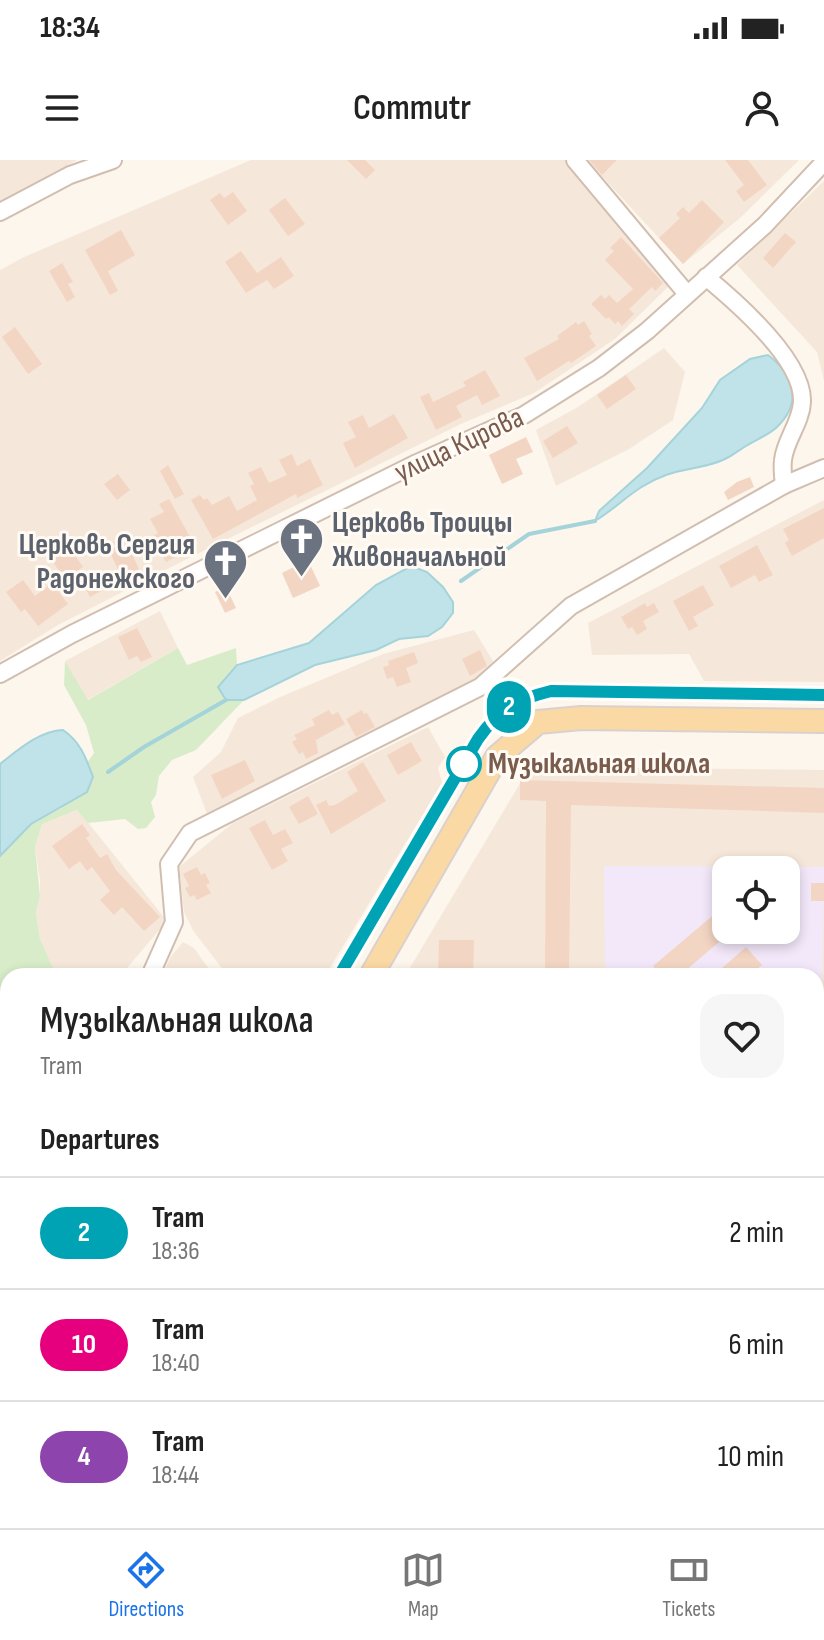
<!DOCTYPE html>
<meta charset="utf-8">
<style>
body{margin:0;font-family:"Sofia Sans Condensed",sans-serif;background:#f6f6f6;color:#222;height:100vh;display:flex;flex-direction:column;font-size:30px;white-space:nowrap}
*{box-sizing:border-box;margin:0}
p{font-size:26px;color:#767676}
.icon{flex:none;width:44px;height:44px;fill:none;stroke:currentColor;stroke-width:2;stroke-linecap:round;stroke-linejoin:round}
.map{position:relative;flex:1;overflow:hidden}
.side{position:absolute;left:0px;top:808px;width:824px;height:560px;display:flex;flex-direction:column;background:#fff;border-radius:24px 24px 0 0;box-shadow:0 4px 12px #0003}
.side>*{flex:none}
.badge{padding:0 16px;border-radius:26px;font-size:28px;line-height:52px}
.fabs{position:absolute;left:712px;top:696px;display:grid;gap:16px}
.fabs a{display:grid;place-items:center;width:88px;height:88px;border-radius:16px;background:#fff;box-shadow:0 4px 12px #0003;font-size:40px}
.map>.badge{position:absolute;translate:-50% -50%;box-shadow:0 0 0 4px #fff}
h2{padding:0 40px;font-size:30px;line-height:72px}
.round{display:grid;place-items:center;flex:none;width:84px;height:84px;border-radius:24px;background:#f6f6f6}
.head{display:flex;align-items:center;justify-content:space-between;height:136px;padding:0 40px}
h1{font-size:38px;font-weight:600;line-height:60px}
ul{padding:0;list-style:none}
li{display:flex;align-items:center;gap:24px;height:112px;padding:0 40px;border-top:2px solid #e0e0e0}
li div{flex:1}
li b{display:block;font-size:30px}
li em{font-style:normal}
li .badge{min-width:88px;font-weight:700;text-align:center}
.status{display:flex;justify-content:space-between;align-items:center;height:56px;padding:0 40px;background:#fff;direction:ltr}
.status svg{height:22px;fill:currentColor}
header{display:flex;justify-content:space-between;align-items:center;height:104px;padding:0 40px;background:#fff;font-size:36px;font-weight:600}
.tab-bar{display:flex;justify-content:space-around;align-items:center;height:112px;border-top:2px solid #e0e0e0;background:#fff;font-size:22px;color:#767676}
.tab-bar a{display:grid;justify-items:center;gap:4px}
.tab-bar .current{color:#1a73e8}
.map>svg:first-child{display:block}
.residential{fill:#f5e8da;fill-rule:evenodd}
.education{fill:#f3e8fa;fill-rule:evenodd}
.green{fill:#d8ecc9}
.water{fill:#bfe3e8;stroke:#a5d3da;stroke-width:2}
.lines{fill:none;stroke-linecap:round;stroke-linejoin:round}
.stream{stroke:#a5d3da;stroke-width:4}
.building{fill:#f3d5c3}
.minor-casing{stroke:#d1beb0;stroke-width:20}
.major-casing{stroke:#dad1cd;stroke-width:26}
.minor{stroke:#fff;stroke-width:16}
.major{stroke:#fbd9a5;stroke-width:22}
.tram{stroke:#b9a8c9;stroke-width:2}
.line-casing{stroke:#fff;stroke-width:18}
.line{stroke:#00a3b4;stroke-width:12}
.stop-dot{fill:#fff;stroke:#00a3b4;stroke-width:4}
.labels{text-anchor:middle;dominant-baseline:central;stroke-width:6;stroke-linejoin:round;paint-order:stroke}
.street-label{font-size:30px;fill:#7a5c4d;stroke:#fffaf3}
.worship-label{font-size:30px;font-weight:bold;fill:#5b616d;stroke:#fffaf3;text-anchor:start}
.stop-label{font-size:30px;font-weight:bold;fill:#7a5c4d;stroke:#fffaf3;text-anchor:start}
</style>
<div class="status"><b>18:34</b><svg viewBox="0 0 49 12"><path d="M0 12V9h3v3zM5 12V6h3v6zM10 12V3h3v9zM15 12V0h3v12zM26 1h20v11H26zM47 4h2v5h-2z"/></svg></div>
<header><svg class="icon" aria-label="menu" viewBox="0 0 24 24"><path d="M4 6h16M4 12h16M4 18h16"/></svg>Commutr<svg class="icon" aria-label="person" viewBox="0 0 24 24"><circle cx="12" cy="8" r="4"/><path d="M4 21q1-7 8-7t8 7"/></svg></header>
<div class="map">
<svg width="824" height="1368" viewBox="0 0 824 1368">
<rect width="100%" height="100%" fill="#fdf6ec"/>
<!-- residential -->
<g class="residential">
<path d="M0,0H77L0,41Z"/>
<path d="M251,0H570L673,122L615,179L534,233L463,263L181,402L58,465L0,501V110L24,97Z"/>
<path d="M587,0H799L739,59L683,104Z"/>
<path d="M824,21V221L817,192L737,105Z"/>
<path d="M664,188L685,212L673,260L629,289L556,326L536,270L578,247Z"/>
<path d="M824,340V522L704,521L689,494L592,495L588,463Z"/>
<path d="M160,451L178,488L87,540L65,501Z"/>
<path d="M474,470L496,506L477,525L207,654L193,617L221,592L238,558L278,538L383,494Z"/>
<path d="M428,567L445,597L438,608L442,623L325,816H228L194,772L184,752L179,707L233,663Z"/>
<path d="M572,607L824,610V1368H77L82,1360H816V816H405L525,615ZM726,710H786V770H726Z"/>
<path d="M78,650L167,761L120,816H57L40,779L36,752L40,736V720L35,687L42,664Z"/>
<path d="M183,782L194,788L214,816H162L170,798Z"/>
<path d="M8,1212V1360H19L15,1368H0V1226Z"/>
</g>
<!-- education -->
<g class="education">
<path d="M604,706L824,707L822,841L816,846V816H605ZM726,710H786V770H726Z"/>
<path d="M816,1133H824V1368H572V1360H816Z"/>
</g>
<!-- green -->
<g class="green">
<path d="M178,488L187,505L236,488L237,505L219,527L226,540H244L196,590L172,600L159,616L156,635L151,642L155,657L146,668L138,669L125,659L88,663L77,650L42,664L35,687L40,736L36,752L40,779L57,816H8V918L0,920V696L31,664L61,648L93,617L87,603L94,593L86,565L64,525L65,501L88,540Z"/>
<rect x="337" y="1360" width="176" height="8"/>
<path d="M575,1360H779L778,1368H575Z"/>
</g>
<!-- water -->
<g class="water">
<path d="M768,195C794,215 803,242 777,267C769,275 755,280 746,286C739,290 732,296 725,299C707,308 685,308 666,315C635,326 621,345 595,361L599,351L647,308L702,248L720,220L750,199Z"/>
<path d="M411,406L427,412L443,427L453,442V453L442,467L428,476L399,479L376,490L315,505L244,540H226L218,527L237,505L309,483L376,425Z"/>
<path d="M63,570C80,581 86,598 93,617L87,632L31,664L0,696V604C18,590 39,571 63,570Z"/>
<path d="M8,943V1121L3,1124C3,1125 1,1135 2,1136C5,1148 13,1154 0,1164V944Z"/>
</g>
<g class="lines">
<!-- stream -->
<g class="stream">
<path d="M461,421L529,374L595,361"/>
<path d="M108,612L144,587L226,540"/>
<path d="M0,908L8,921"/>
</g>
</g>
<!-- building -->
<g class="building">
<path d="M347,0H365L375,10L366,19Z"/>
<path d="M589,0H617L602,15Z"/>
<path d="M725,0H748L767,25L744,42L736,31L744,25Z"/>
<path d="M233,32L247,51L228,65L210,40L220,33L224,38Z"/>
<path d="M285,38L305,64L288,76L269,50Z"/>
<path d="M702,40L724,62L683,104L659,78L680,58L676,54L683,47L689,53Z"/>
<path d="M121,70L135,95L108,111L118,131L110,135L85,90Z"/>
<path d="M785,73L796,82L773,108L763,98Z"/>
<path d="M621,77L663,123L655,131L652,127L629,149L634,154L622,166L618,161L615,164L609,157L606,159L591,144L601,135L605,139L609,135L617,143L633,129L605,100L614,91L610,88Z"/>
<path d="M241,91L257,113L281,97L294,116L274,129L267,120L246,133L225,102Z"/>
<path d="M62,103L73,122L68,124L75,137L67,142L49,111Z"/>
<path d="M584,161L592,174L589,176L596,186L571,203L569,201L537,221L524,198L559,179L557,176L576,162L578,165Z"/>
<path d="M15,167L42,204L28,214L2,177Z"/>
<path d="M485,210L500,236L482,245L477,235L456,246L462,257L436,270L420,237L429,233L433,242L466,226L463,222Z"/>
<path d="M626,215L636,229L607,249L597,235Z"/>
<path d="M394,254L408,278L355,308L343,283L356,277L348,262L363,255L369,268Z"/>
<path d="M567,266L578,283L553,298L543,281Z"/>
<path d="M526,277L533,292L516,299L523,314L502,324L489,295Z"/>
<path d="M292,294L297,306L310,299L323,325L297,338L296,334L213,379L191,340L200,335L204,340L207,338L212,345L229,336L237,351L257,340L250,326L254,324L248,313L261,307L269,323L287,315L279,300Z"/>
<path d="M168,305L184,334L175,339L160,311Z"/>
<path d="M118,314L130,330L117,340L104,324Z"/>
<path d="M750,317L754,327L728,340L724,332L737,322Z"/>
<path d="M169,339L195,386L166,402L152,377L158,373L150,359L164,352L159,344Z"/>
<path d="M824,348V378L792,396L785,383L789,380L783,369Z"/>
<path d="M124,377L139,409L135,411L137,414L127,419L125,414L121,416L109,390L116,387L113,382Z"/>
<path d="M65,381L83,407L65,420L47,393Z"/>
<path d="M757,385L773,415L759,422L755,415L731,428L719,406Z"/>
<path d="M308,400L320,426L293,438L282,413Z"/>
<path d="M91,413L101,431L90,437L80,419Z"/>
<path d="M23,420L35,436L52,423L68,444L38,466L25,449L21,452L6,432Z"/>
<path d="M703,425L714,445L693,457L698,466L689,471L673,441Z"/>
<path d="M226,427L236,448L225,453L215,432Z"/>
<path d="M645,443L647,447L654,443L659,452L643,461L647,469L637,475L632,467L628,469L621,457Z"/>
<path d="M137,468L152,497L141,502L137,496L129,500L118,477Z"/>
<path d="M480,490L487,506L470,516L462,499Z"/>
<path d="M414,492L418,503L406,508L411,522L397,527L393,517L387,519L383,507L389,505L388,501Z"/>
<path d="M329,550L332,555L338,552L345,564L316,580L318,593L306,599L303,592L299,594L292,582L297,579L294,575L315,565L312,559Z"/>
<path d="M362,550L364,554L367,553L375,567L356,577L346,559Z"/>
<path d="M411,582L422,601L398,615L387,595Z"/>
<path d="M245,600L255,621L222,639L211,615Z"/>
<path d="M363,602L386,641L331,674L316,645L326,640L329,646L335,645L358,631L347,612Z"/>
<path d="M520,620L824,628V653L571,645L569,816H545L546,641L520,640Z"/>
<path d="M308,636L318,654L299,664L289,647Z"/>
<path d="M265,660L273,675L285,669L293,683L281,689L288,701L272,710L249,668Z"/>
<path d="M82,664L90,675L86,678L100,698L107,694L116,710L160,757L144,771L122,747L114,755L100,740L110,731L92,707L87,711L80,701L69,709L52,686Z"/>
<path d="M197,707L201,715L205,713L210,723L206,725L211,733L197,740L194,735L190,737L185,728L189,726L183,714Z"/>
<rect x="811" y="723" width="13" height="18"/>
<path d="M717,752L726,762V776L685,811L689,816H662L653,806Z"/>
<path d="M439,780H474L473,816H438Z"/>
<path d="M746,787L762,805L749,816H713Z"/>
</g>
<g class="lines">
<defs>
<g id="minor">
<path d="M575,0L687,134"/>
<path d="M0,52L70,15L113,0"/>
<path d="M706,117C735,141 804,200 802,242C801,263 785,280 783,300C782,308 783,317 784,325"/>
<path d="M0,514L72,474L417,303L524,255L599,208L647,171L765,65L824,2"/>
<path d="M150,816L174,762L169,704L190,673L480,527L571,446L784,325L824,308"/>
<path d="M0,932L8,933"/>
<path d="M0,1215L8,1200"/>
</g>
<g id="major">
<path d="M371,816L497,597L538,562L581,558L824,561"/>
<path d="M48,1368L52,1360"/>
</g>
</defs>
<!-- minor casing -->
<use href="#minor" class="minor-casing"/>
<!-- major casing -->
<use href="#major" class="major-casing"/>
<!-- minor -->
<use href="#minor" class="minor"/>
<!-- major -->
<use href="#major" class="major"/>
<!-- tram -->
<g class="tram">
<path d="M339,816L478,579C500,548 515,540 551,531L824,535"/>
<path d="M23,1368L28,1360"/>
</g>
</g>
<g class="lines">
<defs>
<path id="line" d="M339,816L478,579C500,548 515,540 551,531L824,535"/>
</defs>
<!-- line casing -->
<use href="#line" class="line-casing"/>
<!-- line -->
<use href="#line" class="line"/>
</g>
<!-- icons -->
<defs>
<symbol id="church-pin" viewBox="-11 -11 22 30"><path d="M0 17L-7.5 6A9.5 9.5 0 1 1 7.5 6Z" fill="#6b7280" stroke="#fffaf3"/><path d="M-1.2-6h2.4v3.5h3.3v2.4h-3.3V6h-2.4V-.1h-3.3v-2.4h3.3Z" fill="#fff"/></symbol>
</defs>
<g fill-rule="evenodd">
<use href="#church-pin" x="276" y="354" width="51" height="69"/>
<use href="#church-pin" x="200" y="376" width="51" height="69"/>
</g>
<!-- markers -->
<circle class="stop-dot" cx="464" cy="604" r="16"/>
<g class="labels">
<!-- street labels -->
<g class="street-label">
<text transform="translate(459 285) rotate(-25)">улица Кирова</text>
</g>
<!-- worship labels -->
<g class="worship-label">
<text x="332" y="363">Церковь Троицы<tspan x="332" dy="34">Живоначальной</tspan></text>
<text x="195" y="385" text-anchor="end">Церковь Сергия<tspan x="195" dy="34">Радонежского</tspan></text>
</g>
<!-- stop labels -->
<g class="stop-label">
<text x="488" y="604">Музыкальная школа</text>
</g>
</g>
</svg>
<div class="fabs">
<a><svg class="icon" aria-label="locate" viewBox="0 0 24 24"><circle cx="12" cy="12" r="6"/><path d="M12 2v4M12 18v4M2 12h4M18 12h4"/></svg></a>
</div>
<b class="badge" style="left:509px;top:547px;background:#00a3b4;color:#fff">2</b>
<section class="side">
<div class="head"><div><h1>Музыкальная школа</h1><p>Tram</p></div><a class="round"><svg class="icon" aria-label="heart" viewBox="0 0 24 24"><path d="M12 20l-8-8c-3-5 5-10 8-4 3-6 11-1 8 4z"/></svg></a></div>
<h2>Departures</h2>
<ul>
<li><span class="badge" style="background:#00a3b4;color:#fff">2</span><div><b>Tram</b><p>18:36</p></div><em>2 min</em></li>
<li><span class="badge" style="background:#e6007e;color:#fff">10</span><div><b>Tram</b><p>18:40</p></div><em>6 min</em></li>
<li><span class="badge" style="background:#8e44ad;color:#fff">4</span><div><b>Tram</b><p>18:44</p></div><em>10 min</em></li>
</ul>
</section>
</div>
<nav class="tab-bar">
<a class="current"><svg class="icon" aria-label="directions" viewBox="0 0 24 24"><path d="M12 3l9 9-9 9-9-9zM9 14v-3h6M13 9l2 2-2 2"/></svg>Directions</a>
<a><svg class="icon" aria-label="map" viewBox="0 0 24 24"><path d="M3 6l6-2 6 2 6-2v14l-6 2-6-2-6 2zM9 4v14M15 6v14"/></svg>Map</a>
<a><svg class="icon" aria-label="tickets" viewBox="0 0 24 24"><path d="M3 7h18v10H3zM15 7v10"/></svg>Tickets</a>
</nav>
